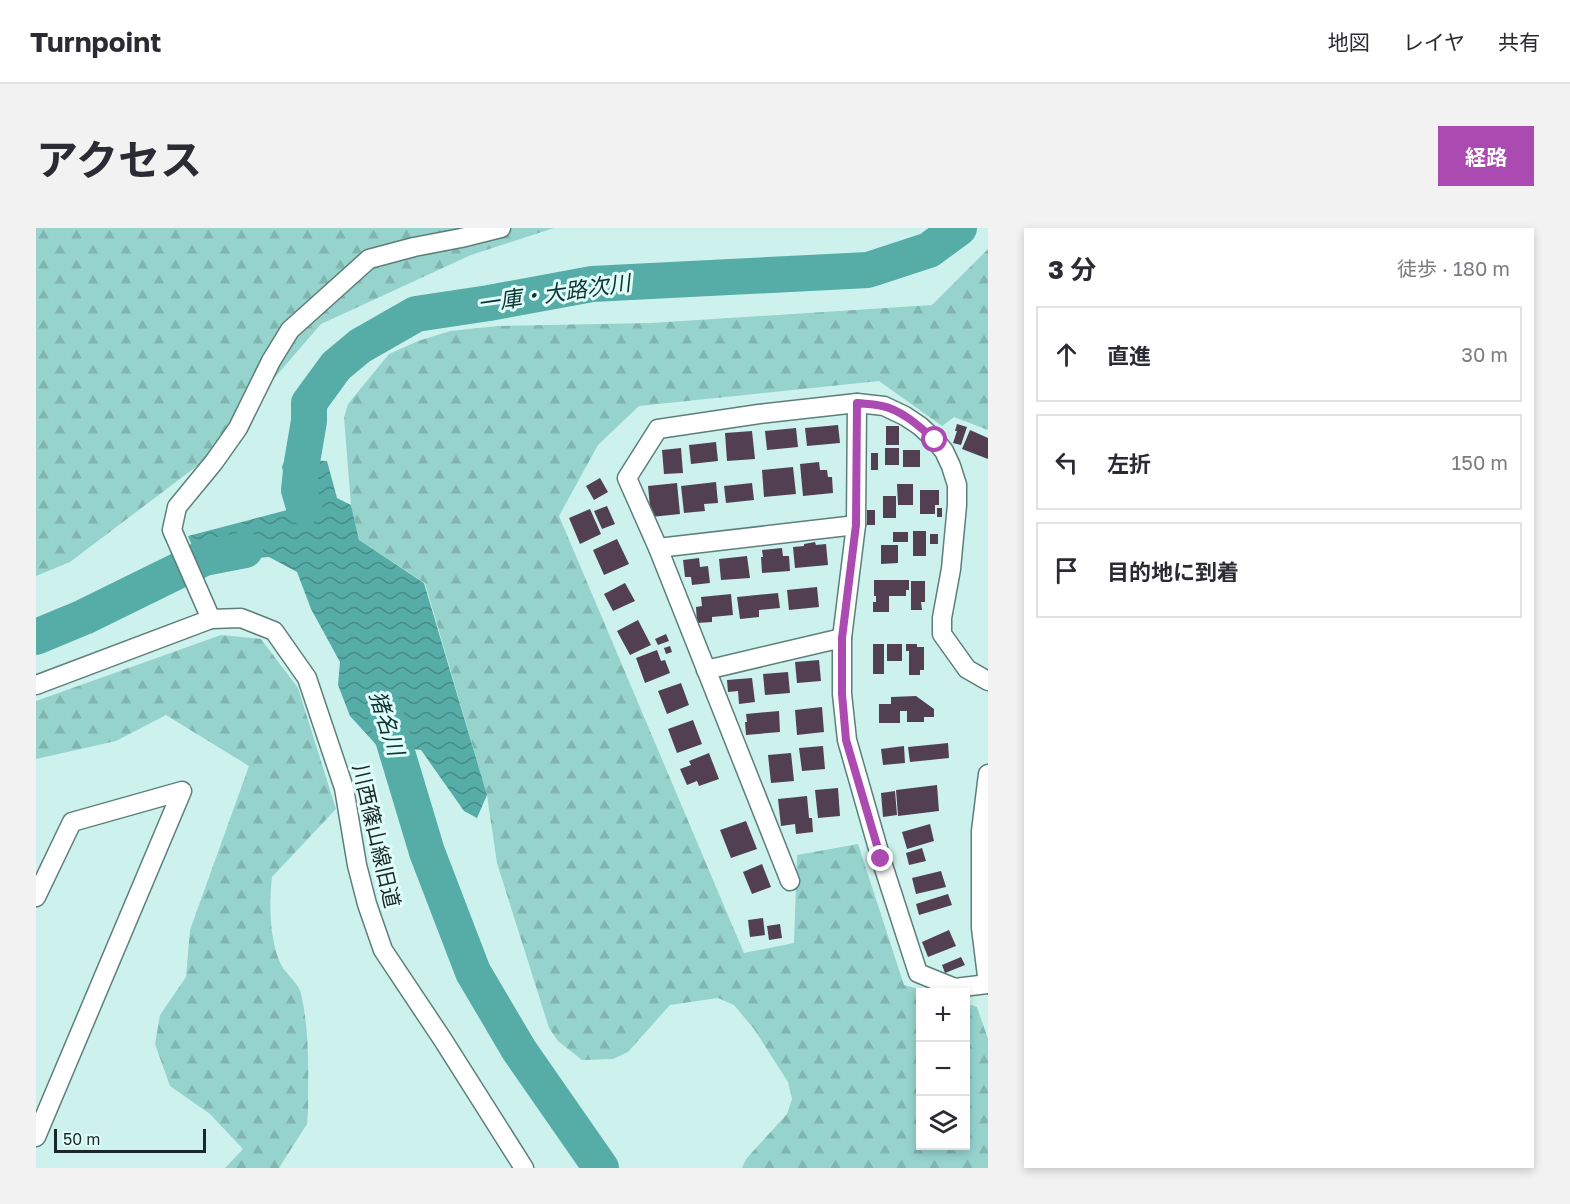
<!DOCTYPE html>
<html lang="ja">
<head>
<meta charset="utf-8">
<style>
	:root { --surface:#fff; --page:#f2f2f3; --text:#2b2b33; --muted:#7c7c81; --line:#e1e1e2; --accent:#ab4ab1 }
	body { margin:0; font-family:"Golos Text","Noto Sans JP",sans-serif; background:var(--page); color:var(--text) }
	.controls { position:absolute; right:18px; bottom:18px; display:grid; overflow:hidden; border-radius:0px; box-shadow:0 3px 9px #0003 }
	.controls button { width:54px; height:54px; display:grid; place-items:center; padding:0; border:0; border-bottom:2px solid var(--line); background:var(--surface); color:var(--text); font:30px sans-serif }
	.scale { position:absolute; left:18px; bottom:15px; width:152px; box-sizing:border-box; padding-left:6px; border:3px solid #1a2827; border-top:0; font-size:16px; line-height:21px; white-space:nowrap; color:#1a2827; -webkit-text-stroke:4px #e0fdfa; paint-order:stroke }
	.stop { position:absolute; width:18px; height:18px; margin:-14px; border:4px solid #ab4ab1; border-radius:50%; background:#fff }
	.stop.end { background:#ab4ab1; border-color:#fff; box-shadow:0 2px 6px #0008 }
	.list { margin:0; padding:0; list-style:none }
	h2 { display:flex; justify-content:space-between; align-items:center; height:78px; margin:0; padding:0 24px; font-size:26px }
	h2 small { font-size:20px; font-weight:400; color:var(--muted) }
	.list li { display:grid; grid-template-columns:39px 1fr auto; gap:18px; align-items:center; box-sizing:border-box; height:96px; margin:0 12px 12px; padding:0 12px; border:2px solid var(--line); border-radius:0px }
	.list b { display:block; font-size:22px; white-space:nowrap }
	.list em { font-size:20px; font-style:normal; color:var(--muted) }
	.icon { flex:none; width:33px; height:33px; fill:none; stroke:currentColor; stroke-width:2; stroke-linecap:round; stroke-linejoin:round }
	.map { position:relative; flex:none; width:952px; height:940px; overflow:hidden; border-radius:0px }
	header { display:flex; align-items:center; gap:36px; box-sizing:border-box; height:84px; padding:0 30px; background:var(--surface); border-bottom:2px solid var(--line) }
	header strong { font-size:28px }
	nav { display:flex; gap:33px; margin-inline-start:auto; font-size:21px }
	.intro { display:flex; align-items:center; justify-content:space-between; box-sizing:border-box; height:144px; padding:0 36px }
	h1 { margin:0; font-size:42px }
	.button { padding:15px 27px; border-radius:0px; background:var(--accent); color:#fff; font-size:21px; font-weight:700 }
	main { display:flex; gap:36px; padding:0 36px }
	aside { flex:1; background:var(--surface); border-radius:0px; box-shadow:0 3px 9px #0003 }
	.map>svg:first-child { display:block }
	.forest { fill:url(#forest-firs) }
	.water { fill:url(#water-waves) }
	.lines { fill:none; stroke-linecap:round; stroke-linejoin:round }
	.river { stroke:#56aca6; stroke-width:36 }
	.building { fill:#524052 }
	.street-casing { stroke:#5d7f7b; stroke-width:21 }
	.street { stroke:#fff; stroke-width:18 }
	.route { stroke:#ab4ab1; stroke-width:8 }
	.labels { text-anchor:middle; stroke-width:6; stroke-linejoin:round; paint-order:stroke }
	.street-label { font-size:21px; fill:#1a2827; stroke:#e0fdfa }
	.water-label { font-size:22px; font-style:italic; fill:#0b3533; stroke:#e0fdfa }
</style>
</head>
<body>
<header>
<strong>Turnpoint</strong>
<nav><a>地図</a><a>レイヤ</a><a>共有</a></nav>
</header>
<div class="intro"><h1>アクセス</h1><a class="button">経路</a></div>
<main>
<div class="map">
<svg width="952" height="940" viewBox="0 0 952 940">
	<defs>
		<pattern id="forest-firs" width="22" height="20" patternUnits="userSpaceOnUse" patternTransform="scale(1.5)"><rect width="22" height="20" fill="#96d3cd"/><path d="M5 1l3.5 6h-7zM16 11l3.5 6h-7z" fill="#81b5b0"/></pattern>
		<pattern id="water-waves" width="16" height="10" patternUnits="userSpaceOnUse" patternTransform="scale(1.5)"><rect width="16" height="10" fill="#56aca6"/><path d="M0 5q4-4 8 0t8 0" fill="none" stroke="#468c87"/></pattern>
	</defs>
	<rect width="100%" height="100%" fill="#cdf2ee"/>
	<g class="forest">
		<polygon points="0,0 518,0 435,27 285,96 165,235 34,334 0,348"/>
		<polygon points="952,21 952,202 918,189 906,198 843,153 603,178 562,217 523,288 708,725 758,715 761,627 822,616 868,757 894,764 885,764 885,918 930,918 930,775 941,779 952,811 952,940 706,940 710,931 751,886 756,871 752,854 718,801 698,777 682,770 634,777 592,824 577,831 546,832 522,813 513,800 461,635 451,567 389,355 323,312 315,277 308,190 312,176 353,126 382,113 414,103 462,98 615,95 896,77"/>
		<path d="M185,407L225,411L262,460L300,581L236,649C233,676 233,716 247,740C253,749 263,756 265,766C274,804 272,843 272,882L271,896L243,940H189L207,921L174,886L134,858L119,816L124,787L150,749L154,702L213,538L130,487L80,513L0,531V473Z"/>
	</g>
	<polygon class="water" points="249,231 291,233 301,270 315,277 323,312 388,355 451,567 441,590 428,583 385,522 375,521 355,533 314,488 302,457 304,434 275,381 261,344 233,329 200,332 165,339 152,308 255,281 246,239"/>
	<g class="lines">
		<g class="river">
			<polyline points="268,279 263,262 266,234 273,193 273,175 300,138 324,118 380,86 453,75 556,56 832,42 893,22 923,0"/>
			<polyline points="0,409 48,389 168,330 209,322"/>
			<polyline points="348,481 391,624 437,744 483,822 565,940"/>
		</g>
	</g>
	<g class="building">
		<polygon points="921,196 931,199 925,217 917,215 921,203 919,203"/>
		<polygon points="802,197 804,215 771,218 769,200"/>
		<rect x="850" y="198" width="13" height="19"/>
		<polygon points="760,200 762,219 731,222 729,203"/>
		<polygon points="934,202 952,210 952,231 926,221"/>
		<polygon points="716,203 719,231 691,233 689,205"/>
		<polygon points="680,214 682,233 655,236 653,217"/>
		<polygon points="645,220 647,245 628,246 626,222"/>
		<rect x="849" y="220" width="14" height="17"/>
		<rect x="867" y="222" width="17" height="17"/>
		<rect x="835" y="225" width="7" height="17"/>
		<polygon points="783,234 784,242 791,242 792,249 796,249 797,265 767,268 764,236"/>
		<polygon points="757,239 760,266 728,269 726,242"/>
		<polygon points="564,250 572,264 558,272 550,258"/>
		<polygon points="680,254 682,275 668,276 669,283 648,285 645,258"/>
		<polygon points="641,255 644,286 615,289 612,258"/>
		<polygon points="716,255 718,272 690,275 688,258"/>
		<polygon points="861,256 877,256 877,277 862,277"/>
		<polygon points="884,262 903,262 903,277 899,277 899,286 884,286"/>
		<rect x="847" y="268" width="13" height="22"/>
		<polygon points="571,278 579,296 566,301 558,283"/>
		<rect x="901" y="280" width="5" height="9"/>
		<polygon points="554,281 565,306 544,316 533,290"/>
		<rect x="831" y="282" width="8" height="15"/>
		<rect x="877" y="303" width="13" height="25"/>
		<rect x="857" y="304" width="15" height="10"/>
		<rect x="894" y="306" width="8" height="10"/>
		<polygon points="581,311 593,336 568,347 557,322"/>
		<polygon points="779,314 780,317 790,316 792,337 759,340 757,319 768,318 768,316"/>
		<polygon points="845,317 862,317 862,335 845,336"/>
		<polygon points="746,320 747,328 753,328 754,343 726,345 725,329 727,329 726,322"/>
		<polygon points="711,328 714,350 685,352 683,331"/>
		<polygon points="663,330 664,339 672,338 674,355 656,357 655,349 649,349 647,332"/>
		<polygon points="838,352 873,352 873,362 870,362 870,368 853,368 853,384 837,384 837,374 840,374 840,368 838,368"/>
		<polygon points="875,353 889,353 889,374 885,374 886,382 875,382"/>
		<polygon points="589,355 599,373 577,383 568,366"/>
		<polygon points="781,359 783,379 753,382 751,362"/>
		<polygon points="742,365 744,380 723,382 723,389 704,391 701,369"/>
		<polygon points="695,366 697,387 676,389 676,394 661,395 660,379 666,378 665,369"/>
		<polygon points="602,392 615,417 594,427 581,403"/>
		<polygon points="630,406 633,413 622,417 619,411"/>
		<rect x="837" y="416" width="11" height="30"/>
		<rect x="851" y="416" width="15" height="17"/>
		<polygon points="870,416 881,416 881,419 888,419 888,442 884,442 884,447 873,447 873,423 870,423"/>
		<polygon points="634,418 636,424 630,426 628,420"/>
		<polygon points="621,422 625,433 629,432 634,445 609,455 600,430"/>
		<polygon points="783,432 785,453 761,455 759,434"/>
		<polygon points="752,444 754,465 729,467 727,446"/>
		<polygon points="716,450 719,474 703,476 702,463 692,464 691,452"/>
		<polygon points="645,455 653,477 631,486 622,463"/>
		<polygon points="880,468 898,481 898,489 888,489 888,494 871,494 871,483 864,483 864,495 843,495 843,476 855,476 855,469"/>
		<polygon points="786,479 788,504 761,507 759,482"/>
		<polygon points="743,483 744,504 710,507 709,494 711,494 710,486"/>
		<polygon points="657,492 666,516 641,525 632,501"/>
		<polygon points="912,515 913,530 874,534 872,519"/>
		<polygon points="787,518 789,541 766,543 763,520"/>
		<polygon points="868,518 869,535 847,537 845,521"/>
		<polygon points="673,525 683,551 663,558 661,553 651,557 644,541 655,537 653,533"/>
		<polygon points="755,525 758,553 735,555 732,527"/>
		<polygon points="901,557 903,583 862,588 860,562"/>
		<polygon points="802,560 804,588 782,590 779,562"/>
		<polygon points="859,563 861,587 847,589 845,565"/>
		<polygon points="771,568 773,590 776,590 777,604 760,606 759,596 745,598 742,571"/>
		<polygon points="710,593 721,621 695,630 684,602"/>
		<polygon points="894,596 898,613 871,621 866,604"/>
		<polygon points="886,620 890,633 873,637 870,625"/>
		<polygon points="726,636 735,659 716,666 707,644"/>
		<polygon points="905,643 910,659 880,666 876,650"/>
		<polygon points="912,666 916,677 883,687 880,676"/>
		<polygon points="727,690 729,707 714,709 712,692"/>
		<polygon points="744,696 746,710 733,712 731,698"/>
		<polygon points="913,702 920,718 892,729 886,714"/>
		<polygon points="925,729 929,737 909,745 906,737"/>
	</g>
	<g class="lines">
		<defs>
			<g id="street">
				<polyline points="821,175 820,297 806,410 806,466 811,512 845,631 882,745 919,760 952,756"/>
				<polyline points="622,320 820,297"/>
				<polyline points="175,391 136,302 141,279 178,234 202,200 235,133 254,102 333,31 378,19 425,10 465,0"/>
				<polyline points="670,442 806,410"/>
				<polyline points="0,457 175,391 205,390 238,403 271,450 308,560 321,637 331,676 347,722 407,812 488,940"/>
				<polyline points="952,546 945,603 945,700 952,756"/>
				<polyline points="754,653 622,320 591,250 622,201 723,186 821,175 848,178 869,188 884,198 899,212 908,223 915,238 921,257 921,277 915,341 906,390 906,406 931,441 952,453"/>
				<polyline points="0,669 36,594 146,563 0,909"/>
			</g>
		</defs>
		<use href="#street" class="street-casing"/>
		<use href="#street" class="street"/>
	</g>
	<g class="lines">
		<path class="route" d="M845,631L810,512L806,466V410L820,297L821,175C829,176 838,176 846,178C866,182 884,199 899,212"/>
	</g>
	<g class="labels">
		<g class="street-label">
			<text transform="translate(340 608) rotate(77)" y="7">川西篠山線旧道</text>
		</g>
		<g class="water-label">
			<text transform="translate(518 65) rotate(-8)" y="8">一庫・大路次川</text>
			<text transform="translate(351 495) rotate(72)" y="8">猪名川</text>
		</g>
	</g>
</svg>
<div class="controls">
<button>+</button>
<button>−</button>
<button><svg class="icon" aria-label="layers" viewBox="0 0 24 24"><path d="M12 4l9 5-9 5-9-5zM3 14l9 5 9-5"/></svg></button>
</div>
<div class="scale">50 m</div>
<div class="stop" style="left:899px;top:212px"></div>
<div class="stop end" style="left:845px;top:631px"></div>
</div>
<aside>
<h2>3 分<small>徒歩 · 180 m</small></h2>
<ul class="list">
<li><svg class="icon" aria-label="ahead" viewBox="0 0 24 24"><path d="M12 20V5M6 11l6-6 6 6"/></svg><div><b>直進</b></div><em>30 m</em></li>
<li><svg class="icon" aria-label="left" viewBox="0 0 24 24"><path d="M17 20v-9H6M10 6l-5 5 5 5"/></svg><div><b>左折</b></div><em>150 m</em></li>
<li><svg class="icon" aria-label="arrive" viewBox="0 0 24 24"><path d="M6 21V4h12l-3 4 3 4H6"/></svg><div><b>目的地に到着</b></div></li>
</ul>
</aside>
</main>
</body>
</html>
